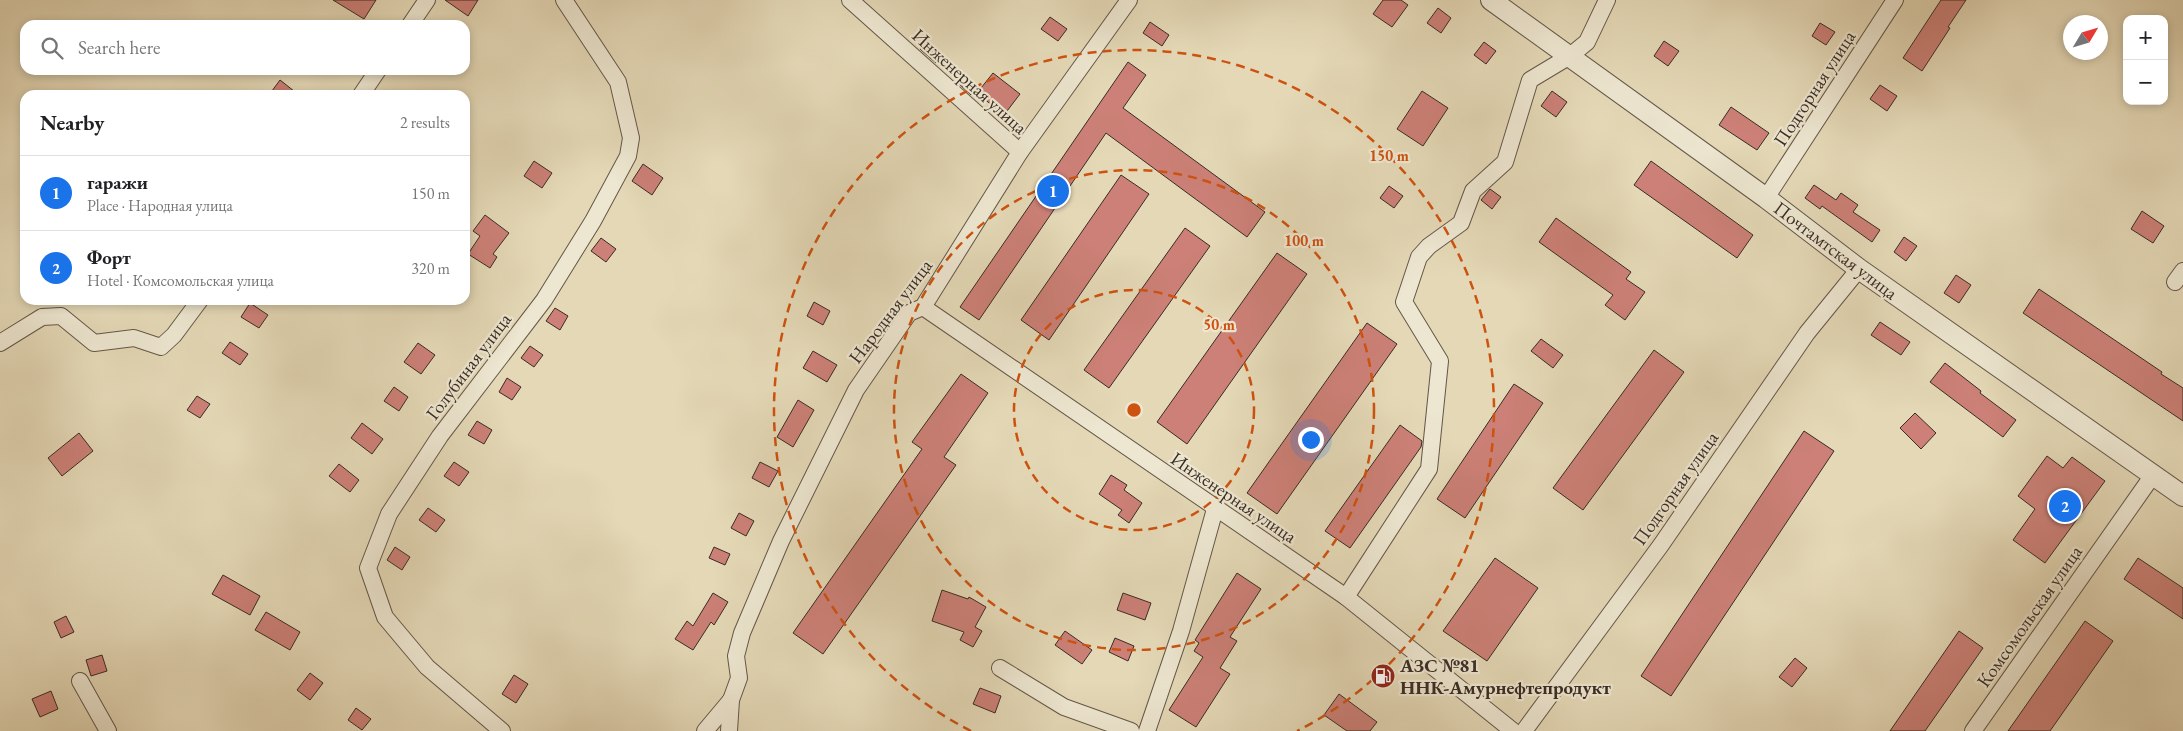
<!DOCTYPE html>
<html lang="en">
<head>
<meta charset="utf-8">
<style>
	:root { --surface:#fff; --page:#f6f6f6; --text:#202124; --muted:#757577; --line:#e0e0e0; --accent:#1a73e8 }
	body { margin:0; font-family:"EB Garamond",serif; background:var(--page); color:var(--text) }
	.controls { position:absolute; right:15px; top:15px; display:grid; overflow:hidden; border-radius:10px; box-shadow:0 2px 8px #0003 }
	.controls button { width:45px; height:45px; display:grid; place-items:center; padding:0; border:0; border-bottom:1px solid var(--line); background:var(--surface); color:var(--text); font:25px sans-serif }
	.compass { position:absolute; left:2063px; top:15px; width:45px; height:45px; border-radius:50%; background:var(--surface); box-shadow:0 2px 8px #0003; rotate:52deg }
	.you { position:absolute; left:1310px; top:439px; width:18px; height:18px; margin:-12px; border:4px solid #fff; border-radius:50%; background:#1a73e8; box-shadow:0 0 0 8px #1a73e833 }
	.badge { display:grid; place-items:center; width:32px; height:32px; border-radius:50%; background:var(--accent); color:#fff; font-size:16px; font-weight:700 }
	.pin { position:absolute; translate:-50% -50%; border:2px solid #fff; box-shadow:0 1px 5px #0006 }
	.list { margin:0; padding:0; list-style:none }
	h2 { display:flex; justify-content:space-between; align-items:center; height:65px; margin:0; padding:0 20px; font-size:21px }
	h2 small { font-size:16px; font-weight:400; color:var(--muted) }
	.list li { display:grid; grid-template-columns:32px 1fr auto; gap:15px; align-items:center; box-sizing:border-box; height:75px; padding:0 20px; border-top:1px solid var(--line) }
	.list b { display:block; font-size:19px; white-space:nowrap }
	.list p { margin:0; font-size:16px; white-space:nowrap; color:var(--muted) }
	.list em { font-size:16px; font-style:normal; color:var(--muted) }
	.icon { flex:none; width:28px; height:28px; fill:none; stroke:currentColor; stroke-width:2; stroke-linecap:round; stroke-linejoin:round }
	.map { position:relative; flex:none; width:2183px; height:731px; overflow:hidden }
	.search { position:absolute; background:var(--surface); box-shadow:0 2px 8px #0003; left:20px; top:20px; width:450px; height:55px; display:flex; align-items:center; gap:12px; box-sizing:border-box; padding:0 18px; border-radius:15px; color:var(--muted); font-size:19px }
	.panel { position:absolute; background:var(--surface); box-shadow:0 2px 8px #0003; left:20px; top:90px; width:450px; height:215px; border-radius:15px }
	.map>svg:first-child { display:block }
	.building { fill:#cc8077; stroke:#392c25 }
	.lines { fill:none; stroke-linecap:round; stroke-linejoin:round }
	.minor-casing { stroke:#645749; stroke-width:18 }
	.tertiary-casing { stroke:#645749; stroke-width:22 }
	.minor { stroke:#ede6d0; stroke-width:16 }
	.tertiary { stroke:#ede6d0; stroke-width:20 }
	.ring { fill:none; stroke:#ce5210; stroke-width:2.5; stroke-dasharray:9 6 }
	.labels { text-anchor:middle; stroke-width:4.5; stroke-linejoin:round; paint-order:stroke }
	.street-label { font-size:19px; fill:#392c25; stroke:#ede6d0 }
	.poi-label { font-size:19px; font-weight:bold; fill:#392c25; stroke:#ede6d0; text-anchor:start }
	.centre { fill:#ce5210; stroke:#ede6d0; stroke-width:2.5 }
	.ring-label { font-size:15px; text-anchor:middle; font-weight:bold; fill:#ce5210; stroke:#ede6d0; stroke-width:4.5; stroke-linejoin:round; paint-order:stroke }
</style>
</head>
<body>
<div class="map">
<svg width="2183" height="731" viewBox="0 0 2183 731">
	<rect width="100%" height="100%" fill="#e4d8b6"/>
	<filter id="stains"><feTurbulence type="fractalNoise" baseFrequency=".004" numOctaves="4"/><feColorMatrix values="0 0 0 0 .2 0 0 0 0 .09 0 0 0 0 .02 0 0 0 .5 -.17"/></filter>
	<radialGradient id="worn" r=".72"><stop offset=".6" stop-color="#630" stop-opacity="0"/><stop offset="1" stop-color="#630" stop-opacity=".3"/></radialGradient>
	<g class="building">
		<polygon points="333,0 376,0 364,19"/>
		<polygon points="445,0 478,0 468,16"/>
		<polygon points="1383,0 1401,0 1408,5 1392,27 1373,14"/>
		<polygon points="1941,0 1966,0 1948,27 1950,28 1922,71 1903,58"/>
		<polygon points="1438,8 1451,18 1441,33 1427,23"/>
		<polygon points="1050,17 1067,29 1058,41 1041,29"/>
		<polygon points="1150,22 1169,35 1162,46 1143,33"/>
		<polygon points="1820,23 1835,32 1826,45 1812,36"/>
		<polygon points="1664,41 1679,51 1668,66 1654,56"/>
		<polygon points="926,42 942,56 936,63 920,49"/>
		<polygon points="1484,42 1496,51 1486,64 1474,55"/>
		<polygon points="1128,62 1146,75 1123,108 1265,212 1247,237 1106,133 979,320 960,307"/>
		<polygon points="993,73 1020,94 1004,115 977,93"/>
		<polygon points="960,79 974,91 971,95 957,82"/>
		<polygon points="280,80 299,95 269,95"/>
		<polygon points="1880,85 1897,96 1887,111 1870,99"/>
		<polygon points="1422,91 1448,108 1423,146 1397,129"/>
		<polygon points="1552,91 1567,102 1556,117 1541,106"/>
		<polygon points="1731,107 1769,133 1757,150 1719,125"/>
		<polygon points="534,161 552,173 542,188 524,176"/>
		<polygon points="1651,161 1753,235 1737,258 1634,185"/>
		<polygon points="643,164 663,178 652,195 632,181"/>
		<polygon points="1121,175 1149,194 1049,340 1021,320"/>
		<polygon points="1814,185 1836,200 1841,193 1858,205 1853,212 1880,230 1872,242 1822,206 1820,209 1805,198"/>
		<polygon points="1389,186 1403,196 1394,208 1380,198"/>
		<polygon points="1490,189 1501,197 1492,209 1481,200"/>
		<polygon points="2142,211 2164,226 2153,243 2131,229"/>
		<polygon points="485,215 509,233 493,254 497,257 490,268 468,254 480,236 473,231"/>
		<polygon points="1556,218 1631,272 1626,279 1645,292 1625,320 1605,305 1613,295 1539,242"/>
		<polygon points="1185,228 1210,246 1109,388 1084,370"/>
		<polygon points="1904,237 1917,246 1906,261 1894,252"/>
		<polygon points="601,238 616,249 606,262 591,251"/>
		<polygon points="1277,253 1307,274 1187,444 1157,422"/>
		<polygon points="1956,275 1971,285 1959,303 1944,293"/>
		<polygon points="2039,289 2162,372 2161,374 2183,388 2183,421 2023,313"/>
		<polygon points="814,302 830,311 823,325 807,316"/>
		<polygon points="250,303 268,315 259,328 241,317"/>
		<polygon points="555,308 568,316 560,330 546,321"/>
		<polygon points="1880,322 1910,342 1901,355 1871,335"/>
		<polygon points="1367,323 1397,344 1277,514 1247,493"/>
		<polygon points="1541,339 1563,355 1553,368 1531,351"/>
		<polygon points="230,342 248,354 240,365 222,353"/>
		<polygon points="418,343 435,355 421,374 404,362"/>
		<polygon points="530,346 543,355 534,367 521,358"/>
		<polygon points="1654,350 1684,372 1583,510 1553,488"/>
		<polygon points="813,351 837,365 827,382 803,368"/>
		<polygon points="1945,363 1981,391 1980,393 2016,420 2003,437 1930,382"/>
		<polygon points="961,374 988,393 944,457 956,465 823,654 793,633 922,449 912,442"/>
		<polygon points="507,378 521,387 512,400 499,392"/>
		<polygon points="1514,384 1543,403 1465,518 1437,499"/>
		<polygon points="394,387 408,397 399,411 384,401"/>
		<polygon points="197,396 210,404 200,418 187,410"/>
		<polygon points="798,400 814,410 793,447 777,437"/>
		<polygon points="1915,413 1936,433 1921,449 1900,428"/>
		<polygon points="477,421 492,430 484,444 468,435"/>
		<polygon points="362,423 383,439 372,454 351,438"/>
		<polygon points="1400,425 1422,441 1421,447 1350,548 1325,531"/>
		<polygon points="1804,431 1834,451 1671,696 1641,676"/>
		<polygon points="79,433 93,451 62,476 48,458"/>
		<polygon points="2047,456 2063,468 2072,457 2105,481 2045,563 2013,540 2035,509 2018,496"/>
		<polygon points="454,462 469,472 459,486 444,476"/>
		<polygon points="760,462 778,471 769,487 752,478"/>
		<polygon points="339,464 359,480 350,492 329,476"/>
		<polygon points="1111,475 1127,485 1124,490 1142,503 1129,523 1118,515 1122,510 1099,494"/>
		<polygon points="428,508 445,520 436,532 419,520"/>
		<polygon points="739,513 754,521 746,536 731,528"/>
		<polygon points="395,547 410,557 402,570 387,560"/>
		<polygon points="714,547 730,554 725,565 709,558"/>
		<polygon points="1495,558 1538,588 1487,661 1443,631"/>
		<polygon points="2138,558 2183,588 2183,619 2124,579"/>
		<polygon points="1237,573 1261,589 1230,637 1237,641 1220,668 1230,674 1196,727 1169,710 1203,657 1194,651 1199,643 1195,640"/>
		<polygon points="223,575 260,596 250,615 212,594"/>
		<polygon points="942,590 968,599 969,597 986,607 975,627 982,631 973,647 960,640 964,632 932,621"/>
		<polygon points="713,593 728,602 714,625 711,622 693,650 675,639 687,621 693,626"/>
		<polygon points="1123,593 1151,603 1145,620 1117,610"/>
		<polygon points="266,612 300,632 290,650 255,630"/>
		<polygon points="66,616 74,632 61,638 54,622"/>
		<polygon points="2085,621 2113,641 2050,731 2008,731"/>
		<polygon points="1065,631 1092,650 1082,664 1055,645"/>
		<polygon points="1959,631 1983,648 1925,731 1890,731"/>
		<polygon points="1115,638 1134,646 1128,661 1109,652"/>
		<polygon points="102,655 107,671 91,676 86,660"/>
		<polygon points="1795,658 1807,668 1792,687 1779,677"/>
		<polygon points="310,673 323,683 310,700 297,690"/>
		<polygon points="514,675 528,684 516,703 502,694"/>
		<polygon points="980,688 1001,696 995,713 973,704"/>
		<polygon points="51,691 58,709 40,717 32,699"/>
		<polygon points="1339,694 1377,722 1370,731 1347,731 1324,715"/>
		<polygon points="356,708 371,719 362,730 348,720"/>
	</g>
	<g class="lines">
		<defs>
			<g id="minor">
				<polyline points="850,0 1020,152"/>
				<polyline points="410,25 427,0"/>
				<polyline points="361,95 378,70"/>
				<polyline points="1766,198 1895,0"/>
				<polyline points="2175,282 2183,271"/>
				<polyline points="923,307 1346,597 1513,731"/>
				<polyline points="0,343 42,317 61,316 94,343 134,338 161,347 174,335 200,300"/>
				<polyline points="1346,597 1429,469 1440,361 1404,302 1419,257 1429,246 1461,223 1473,191 1505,162 1530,80 1570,56 1587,42 1607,0"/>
				<polyline points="1000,668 1064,707 1131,731"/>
				<polyline points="80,681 108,731"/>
				<polyline points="502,731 427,667 385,617 368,568 389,514 440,436 544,300 593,221 628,156 631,138 618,82 564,0"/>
				<polyline points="705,731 731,700"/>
				<polyline points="729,731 731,700 739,678 736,656 742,633 781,541 856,390 909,313 923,307 1020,152 1129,0"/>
				<polyline points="1147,731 1181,631 1215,509"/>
				<polyline points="1524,731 1661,545 1807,333 1859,269"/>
				<polyline points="1973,731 2153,475"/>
			</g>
			<polyline id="tertiary" points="1491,0 1766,198 1859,269 2183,496"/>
		</defs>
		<use href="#minor" class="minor-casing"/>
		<use href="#tertiary" class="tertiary-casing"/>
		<use href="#minor" class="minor"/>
		<use href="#tertiary" class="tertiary"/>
	</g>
	<g class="ring">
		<circle cx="1134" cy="410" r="120"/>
		<circle cx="1134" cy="410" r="240"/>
		<path d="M971 731A360 360 0 1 1 1297 731"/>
	</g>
	<defs>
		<symbol id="fuel-disc" viewBox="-11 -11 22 22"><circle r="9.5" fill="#8f2418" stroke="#ede6d0"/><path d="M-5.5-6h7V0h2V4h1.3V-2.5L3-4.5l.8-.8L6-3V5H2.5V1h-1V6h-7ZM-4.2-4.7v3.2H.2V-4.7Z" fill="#fff"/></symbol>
	</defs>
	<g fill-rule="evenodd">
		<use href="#fuel-disc" x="1369" y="662" width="28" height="28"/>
	</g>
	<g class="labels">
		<g class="street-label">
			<text transform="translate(970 81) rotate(42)" y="7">Инженерная улица</text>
			<text transform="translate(1814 88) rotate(-57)" y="7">Подгорная улица</text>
			<text transform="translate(1836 250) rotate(37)" y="7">Почтамтская улица</text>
			<text transform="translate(890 311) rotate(-53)" y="7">Народная улица</text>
			<text transform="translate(468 366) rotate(-53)" y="7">Голубиная улица</text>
			<text transform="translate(1675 488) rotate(-55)" y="7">Подгорная улица</text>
			<text transform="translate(1234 497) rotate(34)" y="7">Инженерная улица</text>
			<text transform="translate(2029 616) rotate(-55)" y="7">Комсомольская улица</text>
		</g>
		<g class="poi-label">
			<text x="1400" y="672">АЗС №81<tspan x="1400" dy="22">ННК-Амурнефтепродукт</tspan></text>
		</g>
	</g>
	<circle cx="1134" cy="410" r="8" class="centre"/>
	<g class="ring-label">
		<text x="1389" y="161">150 m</text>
		<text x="1304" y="246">100 m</text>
		<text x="1219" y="330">50 m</text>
	</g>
	<rect width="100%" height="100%" filter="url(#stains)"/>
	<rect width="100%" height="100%" fill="url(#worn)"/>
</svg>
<div class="controls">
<button>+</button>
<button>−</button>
</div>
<svg class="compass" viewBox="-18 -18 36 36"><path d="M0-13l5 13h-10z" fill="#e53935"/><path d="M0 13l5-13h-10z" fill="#757577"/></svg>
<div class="you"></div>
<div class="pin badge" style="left:1053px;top:191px">1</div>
<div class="pin badge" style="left:2065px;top:506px">2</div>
<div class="search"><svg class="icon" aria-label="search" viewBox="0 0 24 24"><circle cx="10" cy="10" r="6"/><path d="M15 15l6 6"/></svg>Search here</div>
<section class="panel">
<h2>Nearby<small>2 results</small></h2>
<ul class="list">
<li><span class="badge">1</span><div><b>гаражи</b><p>Place · Народная улица</p></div><em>150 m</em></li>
<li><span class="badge">2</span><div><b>Форт</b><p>Hotel · Комсомольская улица</p></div><em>320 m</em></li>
</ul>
</section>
</div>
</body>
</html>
